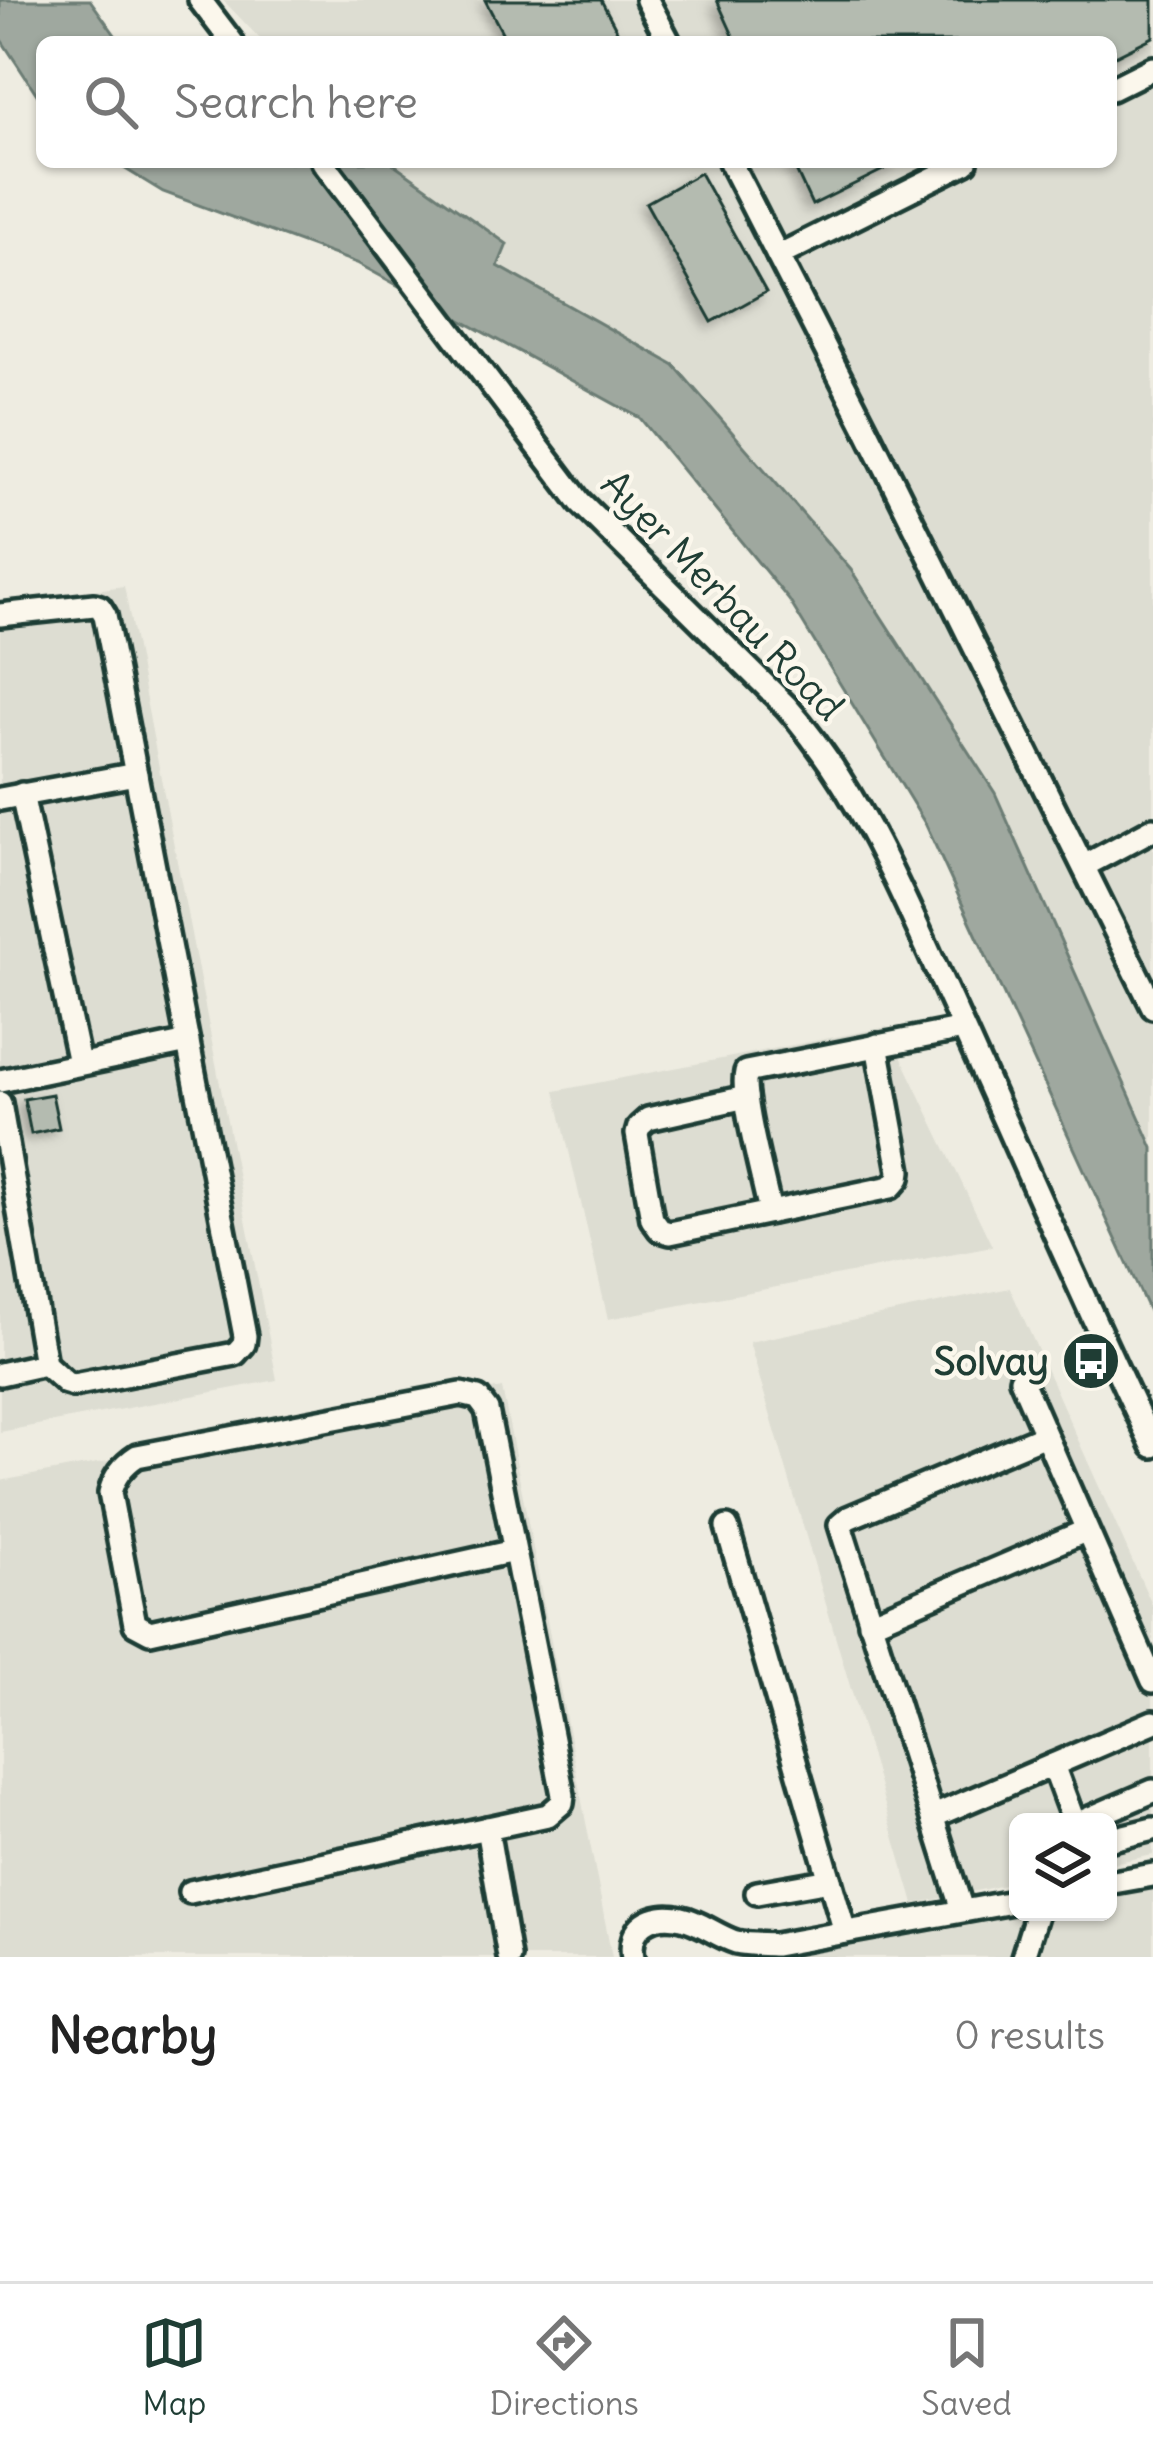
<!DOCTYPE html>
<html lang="en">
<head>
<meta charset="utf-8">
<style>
	:root { --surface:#fff; --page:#f2f2f2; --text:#222; --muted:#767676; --line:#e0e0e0; --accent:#1f3d34 }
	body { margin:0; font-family:Delius,sans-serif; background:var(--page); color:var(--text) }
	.controls { position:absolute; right:36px; bottom:36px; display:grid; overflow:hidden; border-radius:18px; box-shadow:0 3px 9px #0004 }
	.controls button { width:108px; height:108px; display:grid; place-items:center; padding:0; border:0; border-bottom:3px solid var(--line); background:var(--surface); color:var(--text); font:60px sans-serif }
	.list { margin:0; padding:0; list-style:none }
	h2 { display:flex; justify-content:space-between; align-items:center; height:156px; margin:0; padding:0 48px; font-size:51px }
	h2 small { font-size:39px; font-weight:400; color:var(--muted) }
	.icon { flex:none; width:66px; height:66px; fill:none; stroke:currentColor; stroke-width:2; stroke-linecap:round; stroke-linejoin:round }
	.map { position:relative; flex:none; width:1153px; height:1957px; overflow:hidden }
	.search { position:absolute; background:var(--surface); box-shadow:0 3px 9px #0004; left:36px; right:36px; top:36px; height:132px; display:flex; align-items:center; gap:30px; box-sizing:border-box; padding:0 42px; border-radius:18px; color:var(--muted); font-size:45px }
	.sheet { height:324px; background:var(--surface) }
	nav { display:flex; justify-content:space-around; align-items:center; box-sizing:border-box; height:168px; border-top:3px solid var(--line); background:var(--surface); font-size:33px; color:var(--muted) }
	nav a { display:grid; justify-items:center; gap:6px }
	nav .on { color:var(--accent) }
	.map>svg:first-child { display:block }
	.built { fill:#ddddd2 }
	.water { fill:#9fa89f; stroke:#6c7d74; stroke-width:3 }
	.building { fill:#b4bbb0; stroke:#1f3d34; stroke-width:3; filter:url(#shadow) }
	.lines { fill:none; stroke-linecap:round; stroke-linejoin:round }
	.minor-casing { stroke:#1f3d34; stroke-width:30 }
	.minor { stroke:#fbf7ec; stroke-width:21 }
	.labels { text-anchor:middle; stroke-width:9; stroke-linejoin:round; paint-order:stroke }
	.street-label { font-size:39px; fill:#1f3d34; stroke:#fbf7ec }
	.poi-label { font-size:39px; font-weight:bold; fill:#1f3d34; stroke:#fbf7ec; text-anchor:end }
</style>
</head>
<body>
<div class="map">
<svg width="1153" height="1957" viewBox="0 0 1153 1957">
	<defs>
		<filter id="shadow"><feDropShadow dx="-5.5" dy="5.5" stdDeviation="6" flood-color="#0004"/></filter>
	</defs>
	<rect width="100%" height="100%" fill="#eeece1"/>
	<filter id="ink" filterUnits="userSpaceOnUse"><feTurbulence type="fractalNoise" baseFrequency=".00833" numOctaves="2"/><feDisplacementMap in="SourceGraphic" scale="24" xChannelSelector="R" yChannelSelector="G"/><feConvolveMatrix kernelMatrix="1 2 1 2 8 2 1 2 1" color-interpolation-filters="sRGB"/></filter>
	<g filter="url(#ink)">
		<g class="built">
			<polygon points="223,0 1153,0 1153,1148 995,793 851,570 674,365 497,265 506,243 391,162 1111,162 1111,42 263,42"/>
			<polygon points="124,586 277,1380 0,1432 0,603"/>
			<polygon points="887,1027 992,1246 608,1319 555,1091"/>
			<polygon points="1010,1288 1153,1607 1153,1855 1108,1864 1108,1822 1018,1822 1018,1882 914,1904 749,1342"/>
			<polygon points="502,1388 612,1957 0,1957 0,1481"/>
			<polygon points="1153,1889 1153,1957 788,1957 1030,1912 1108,1912 1108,1897"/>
		</g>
		<g class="water">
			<polygon points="0,0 90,0 118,39 127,42 42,42 42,102 0,38"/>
			<polygon points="114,162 391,162 507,244 498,266 674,365 851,570 995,793 1153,1148 1153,1320 926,825 789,600 640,418 357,263 163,192"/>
		</g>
		<g class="building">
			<polygon points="485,0 601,0 623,42 507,42"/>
			<polygon points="717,0 1153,0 1153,37 1111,58 1111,42 736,42"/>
			<polygon points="792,162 899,162 812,205"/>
			<polygon points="700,173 766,292 712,322 646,203"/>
			<polygon points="52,1094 59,1128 31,1134 24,1099"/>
		</g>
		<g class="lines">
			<defs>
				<g id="minor">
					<polyline points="200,0 232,42"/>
					<polyline points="647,0 669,42"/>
					<polyline points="1111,89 1153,68"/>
					<path d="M323,162L580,502L786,706C862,792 908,907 955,1010C1021,1156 1084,1302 1153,1446"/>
					<polyline points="730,162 867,430 1153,1007"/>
					<polyline points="778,256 966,162"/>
					<polyline points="0,615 94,605 100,607 105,615 245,1336 244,1344 235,1354 73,1385 66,1383 45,1364 0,1103"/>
					<polyline points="22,794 79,1063"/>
					<polyline points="0,799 136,774"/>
					<polyline points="1084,866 1153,829"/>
					<polyline points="0,1081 188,1042"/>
					<polyline points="746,1097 648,1119 639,1127 637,1134 652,1219 660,1230 670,1233 891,1187 899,1178 900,1171 877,1045"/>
					<path d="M770,1212C764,1181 740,1096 746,1072L963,1029"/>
					<polyline points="0,1374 45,1364"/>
					<polyline points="1021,1379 1153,1681"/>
					<polyline points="727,1527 845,1932"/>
					<polyline points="870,1623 1085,1531"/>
					<polyline points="1053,1765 1073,1819 1078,1822"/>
					<polyline points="934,1816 1153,1722"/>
					<polyline points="1081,1822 1153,1791"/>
					<polyline points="487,1828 509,1957"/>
					<polyline points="1108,1840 1153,1829"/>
					<polyline points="1108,1883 1153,1875"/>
					<path d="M190,1892L548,1815L562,1803L563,1795L487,1410L478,1398L461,1394L137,1456C123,1465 114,1476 110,1493L135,1624L150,1632L514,1551"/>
					<polyline points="757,1893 830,1880"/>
					<polyline points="962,1910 840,1525 848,1518 1045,1435"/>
					<path d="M633,1957C627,1926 653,1911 682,1918C701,1922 717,1936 736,1942C748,1945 763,1944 775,1945L1018,1901"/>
					<polyline points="1023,1957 1037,1912"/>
				</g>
			</defs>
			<use href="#minor" class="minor-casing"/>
			<use href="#minor" class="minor"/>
		</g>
	</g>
	<defs>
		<symbol id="bus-disc" viewBox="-11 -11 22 22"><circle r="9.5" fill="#1f3d34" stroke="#fbf7ec"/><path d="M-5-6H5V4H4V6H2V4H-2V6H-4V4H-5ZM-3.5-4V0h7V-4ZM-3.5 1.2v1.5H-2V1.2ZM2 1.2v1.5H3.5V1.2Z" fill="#fff"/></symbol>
	</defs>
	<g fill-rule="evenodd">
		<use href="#bus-disc" x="1058" y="1328" width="66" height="66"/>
	</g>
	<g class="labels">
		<g class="street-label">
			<text transform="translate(723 595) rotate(46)" y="14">Ayer Merbau Road</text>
		</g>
		<g class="poi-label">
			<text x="1049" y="1375">Solvay</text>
		</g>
	</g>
</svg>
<div class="controls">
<button><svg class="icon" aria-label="layers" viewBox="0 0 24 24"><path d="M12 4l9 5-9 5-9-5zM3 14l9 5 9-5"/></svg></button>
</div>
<div class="search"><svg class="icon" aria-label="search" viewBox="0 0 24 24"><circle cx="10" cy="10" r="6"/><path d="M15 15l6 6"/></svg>Search here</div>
</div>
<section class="sheet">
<h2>Nearby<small>0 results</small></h2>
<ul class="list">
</ul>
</section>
<nav>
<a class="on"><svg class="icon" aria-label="map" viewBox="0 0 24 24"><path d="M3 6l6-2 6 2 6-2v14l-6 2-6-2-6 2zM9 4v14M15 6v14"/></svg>Map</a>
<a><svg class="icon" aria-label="directions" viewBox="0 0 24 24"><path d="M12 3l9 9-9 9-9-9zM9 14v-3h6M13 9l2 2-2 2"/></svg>Directions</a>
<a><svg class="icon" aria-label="saved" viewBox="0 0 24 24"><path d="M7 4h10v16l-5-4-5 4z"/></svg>Saved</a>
</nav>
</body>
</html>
